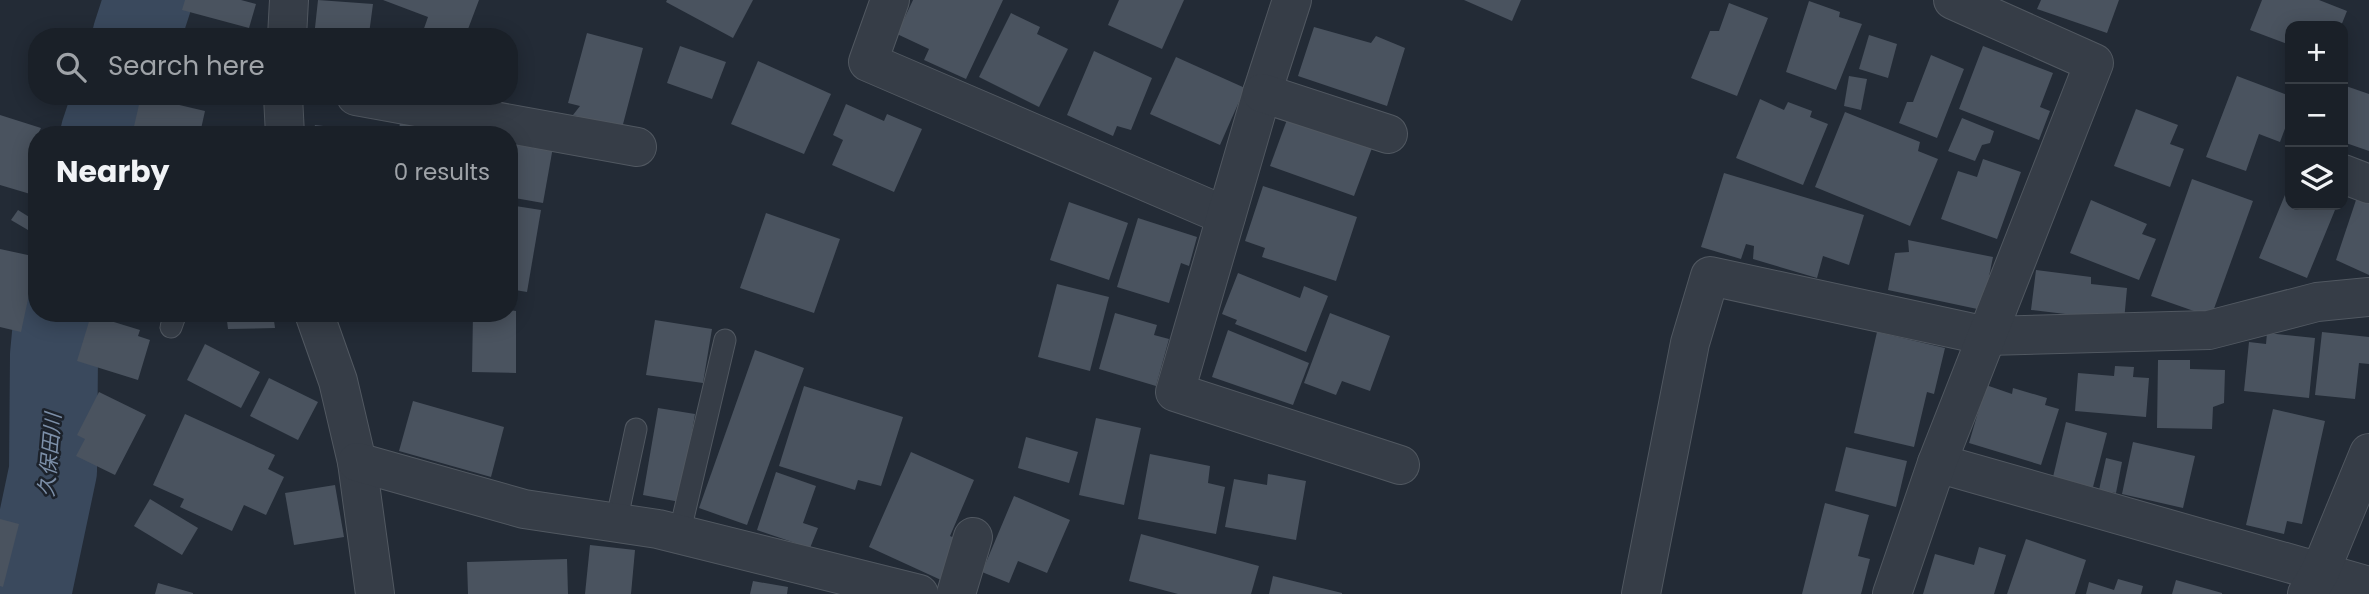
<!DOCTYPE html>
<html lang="en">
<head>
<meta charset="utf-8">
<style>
	:root { --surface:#1a2028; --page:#272d34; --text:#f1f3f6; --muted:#9fa3a8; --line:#383e45 }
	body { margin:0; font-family:Poppins,"Noto Sans JP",sans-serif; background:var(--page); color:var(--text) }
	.controls { position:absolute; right:21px; top:21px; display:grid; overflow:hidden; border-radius:14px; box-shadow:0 4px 18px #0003 }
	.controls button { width:63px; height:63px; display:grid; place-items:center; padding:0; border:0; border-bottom:2px solid var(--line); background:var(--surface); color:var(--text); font:35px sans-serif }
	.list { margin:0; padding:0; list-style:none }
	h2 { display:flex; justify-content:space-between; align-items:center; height:91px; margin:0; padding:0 28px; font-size:30px }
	h2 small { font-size:23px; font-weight:400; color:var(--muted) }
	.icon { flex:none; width:38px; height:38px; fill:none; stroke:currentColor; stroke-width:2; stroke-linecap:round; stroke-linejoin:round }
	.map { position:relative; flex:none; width:2369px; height:594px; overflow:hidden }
	.search { position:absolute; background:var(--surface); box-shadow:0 4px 18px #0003; left:28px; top:28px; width:490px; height:77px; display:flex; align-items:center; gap:18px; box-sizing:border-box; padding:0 24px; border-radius:28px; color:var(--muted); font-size:26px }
	.panel { position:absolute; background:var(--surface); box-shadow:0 4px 18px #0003; left:28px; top:126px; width:490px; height:196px; border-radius:28px }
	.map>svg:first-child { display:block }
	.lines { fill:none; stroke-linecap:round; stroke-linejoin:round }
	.river { stroke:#3a495d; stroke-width:88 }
	.building { fill:#4a535f }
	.lane-casing { stroke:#515861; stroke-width:23 }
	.street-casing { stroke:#515861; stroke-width:40 }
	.lane { stroke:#363d47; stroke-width:21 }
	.street { stroke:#363d47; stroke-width:38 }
	.labels { text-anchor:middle; stroke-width:5; stroke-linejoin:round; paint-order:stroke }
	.water-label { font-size:21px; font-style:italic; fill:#7c8fa8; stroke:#1c222b }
</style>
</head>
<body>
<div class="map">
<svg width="2369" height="594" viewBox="0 0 2369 594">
	<rect width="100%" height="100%" fill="#232b36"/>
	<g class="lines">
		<g class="river">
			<polyline points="136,37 148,0"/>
			<polyline points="104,135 117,96"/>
			<polyline points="27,594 53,471 54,355 58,313"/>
		</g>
	</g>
	<g class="building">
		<polygon points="185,0 241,0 256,4 249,28 182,10"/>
		<polygon points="318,0 373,4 369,34 383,35 383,37 314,37"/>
		<polygon points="383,0 479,0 465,37 421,37 428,17"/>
		<polygon points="667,0 753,0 733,38 666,2"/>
		<polygon points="913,0 1003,0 966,79 924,60 929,49 897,34"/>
		<polygon points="1119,0 1184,0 1162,49 1108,25"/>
		<polygon points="1464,0 1521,0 1512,21"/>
		<polygon points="2041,0 2119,0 2107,33 2037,9"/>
		<polygon points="2262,0 2319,0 2347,11 2341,26 2290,26 2290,45 2250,30"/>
		<polygon points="1809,1 1840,12 1839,17 1862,24 1836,90 1786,72"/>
		<polygon points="1729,3 1768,18 1737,96 1691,78 1710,31 1719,31"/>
		<polygon points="1011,13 1040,27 1037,34 1068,49 1039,107 979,77"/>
		<polygon points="1314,27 1371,43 1376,36 1405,48 1387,106 1298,76"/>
		<polygon points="160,29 190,36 190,37 159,37"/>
		<polygon points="587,33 643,48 622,128 573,115 580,106 568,103"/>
		<polygon points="1869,35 1897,44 1888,78 1859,69"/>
		<polygon points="680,46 726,62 712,99 667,83"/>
		<polygon points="1983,46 2053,73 2040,107 2050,111 2039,140 1959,109"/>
		<polygon points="1094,51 1152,78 1131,130 1117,126 1113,136 1067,115"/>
		<polygon points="1931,55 1964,69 1937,138 1899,123 1907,102 1913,102"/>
		<polygon points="1176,57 1245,88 1220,145 1150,114"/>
		<polygon points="758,61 831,94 804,154 731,124"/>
		<polygon points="1849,76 1867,79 1861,110 1844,106"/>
		<polygon points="2237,76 2290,96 2290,115 2280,142 2259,134 2246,171 2206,157"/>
		<polygon points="2343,85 2369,94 2369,151 2343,142"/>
		<polygon points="141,96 205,111 201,129 219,135 132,135"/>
		<polygon points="1760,99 1784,110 1788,102 1812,111 1810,117 1828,124 1803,185 1736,158"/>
		<polygon points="846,104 884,121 887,114 922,129 894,192 832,165 843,140 833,135"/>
		<polygon points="2136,109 2178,125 2170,144 2184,149 2170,187 2114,166"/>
		<polygon points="1845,112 1920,142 1918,151 1938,159 1910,226 1815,187"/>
		<polygon points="0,115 41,128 39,132 47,134 37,135 37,196 0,185"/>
		<polygon points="1288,117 1372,148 1354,196 1270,166"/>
		<polygon points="1962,118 1994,131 1990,143 1982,145 1975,161 1948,151"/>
		<polygon points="400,123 458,128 458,135 398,135"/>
		<polygon points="315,125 349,129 348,135 312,135"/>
		<polygon points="513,139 553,147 543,203 509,197 509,160"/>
		<polygon points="1983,159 2021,172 1997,239 1941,219 1958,171 1977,177"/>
		<polygon points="1724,173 1864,215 1849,265 1823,256 1817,278 1753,259 1754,246 1746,244 1741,259 1701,247"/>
		<polygon points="2192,179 2253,201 2211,317 2151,296"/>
		<polygon points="1263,186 1357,217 1336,281 1262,257 1265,248 1245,241"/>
		<polygon points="2287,190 2290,191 2290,205 2322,205 2335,210 2307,278 2259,258"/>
		<polygon points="2357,197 2369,201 2369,275 2336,260"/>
		<polygon points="2091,200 2147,224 2142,234 2156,239 2139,280 2070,253"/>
		<polygon points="1069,202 1128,223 1109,280 1050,260"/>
		<polygon points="509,205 541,210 527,292 509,289"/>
		<polygon points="18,210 34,220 28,230 11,220"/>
		<polygon points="766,213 840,239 814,313 740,288"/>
		<polygon points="1138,218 1197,237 1189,266 1181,263 1169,303 1117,287"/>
		<polygon points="1908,240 1993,257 1982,310 1888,290 1895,253 1909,252"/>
		<polygon points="0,249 37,257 21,332 0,327"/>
		<polygon points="2036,270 2091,277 2091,284 2127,288 2124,321 2031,310"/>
		<polygon points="1238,273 1300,298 1304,286 1328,296 1306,352 1235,324 1237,320 1222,314"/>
		<polygon points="1057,284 1109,297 1090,371 1038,357"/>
		<polygon points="509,310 516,311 516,373 472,372 473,313 509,313"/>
		<polygon points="226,313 273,313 275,328 228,329"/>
		<polygon points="1115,313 1157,325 1154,335 1169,339 1156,386 1099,369"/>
		<polygon points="1330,313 1390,336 1370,391 1342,381 1336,395 1304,383"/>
		<polygon points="91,315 140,330 138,336 150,340 138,380 77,361"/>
		<polygon points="655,320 712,329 703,383 646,375"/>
		<polygon points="1228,330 1309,363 1293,405 1212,377"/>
		<polygon points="1877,332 1945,348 1934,394 1927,392 1914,447 1854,433"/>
		<polygon points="2322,332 2369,337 2369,364 2359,363 2355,399 2315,395"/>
		<polygon points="2267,333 2315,338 2309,398 2244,391 2249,342 2266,344"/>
		<polygon points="205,344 260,372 241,408 187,380"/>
		<polygon points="755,350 804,368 747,525 699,508"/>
		<polygon points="2158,360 2190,360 2190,369 2225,370 2224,403 2213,407 2212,429 2157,428"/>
		<polygon points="2115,366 2134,367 2133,377 2149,378 2146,417 2075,411 2078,373 2114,376"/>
		<polygon points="269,378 318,402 298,440 250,416"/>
		<polygon points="1986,385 2012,394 2013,388 2047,398 2045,405 2059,409 2041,465 1969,443"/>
		<polygon points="804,386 903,417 881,486 858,480 855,490 779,466"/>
		<polygon points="99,392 146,415 115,475 76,456 85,439 77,435"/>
		<polygon points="413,401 504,427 491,477 399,451"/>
		<polygon points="658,408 695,414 680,502 643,495"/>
		<polygon points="2273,409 2325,421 2302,524 2287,521 2284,534 2246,525"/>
		<polygon points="185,414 275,455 268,469 284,477 266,515 244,505 232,531 180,507 184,499 153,485"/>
		<polygon points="1096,418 1141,428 1124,505 1079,495"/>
		<polygon points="2066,422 2107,433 2093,487 2053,477"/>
		<polygon points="1026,437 1078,452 1069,483 1018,468"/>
		<polygon points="2133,442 2195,456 2183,508 2122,494"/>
		<polygon points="1846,447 1907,461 1896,507 1835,491"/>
		<polygon points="911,452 974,480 950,536 959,540 941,580 869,547"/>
		<polygon points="1150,454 1210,466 1208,483 1225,487 1216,534 1138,519"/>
		<polygon points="2106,458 2122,462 2116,493 2099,490"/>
		<polygon points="776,472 816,486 803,523 818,528 810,548 757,530"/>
		<polygon points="1268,474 1306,481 1296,540 1225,527 1234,479 1267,485"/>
		<polygon points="335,485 344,537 294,545 285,493"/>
		<polygon points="1014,496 1070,520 1047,573 1018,561 1009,583 982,572"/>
		<polygon points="150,499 198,528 182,555 134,526"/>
		<polygon points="1825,503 1869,515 1858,556 1870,559 1861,594 1802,594"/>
		<polygon points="0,519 19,524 3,587 0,586"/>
		<polygon points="1141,534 1259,566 1251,594 1178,594 1129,581"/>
		<polygon points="2026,539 2086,560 2075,594 2007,594"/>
		<polygon points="590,545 635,550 631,594 585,594"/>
		<polygon points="1979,547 2006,555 1994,594 1923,594 1935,554 1974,565"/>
		<polygon points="567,559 568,594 468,594 467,562"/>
		<polygon points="1273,576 1342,593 1342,594 1269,594"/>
		<polygon points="2118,579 2143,586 2141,594 2086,594 2089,582 2114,590"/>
		<polygon points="2176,580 2222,593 2222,594 2172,594"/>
		<polygon points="753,581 788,587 787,594 750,594"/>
		<polygon points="158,583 193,593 193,594 155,594"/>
	</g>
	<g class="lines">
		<defs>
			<g id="lane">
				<polyline points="171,327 176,313"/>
				<polyline points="616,523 636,429"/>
				<polyline points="679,535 725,340"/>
			</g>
			<g id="street">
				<polyline points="890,0 868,62 1226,216"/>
				<polyline points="1292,0 1262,93 1175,392 1400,465"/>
				<polyline points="287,37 289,0"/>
				<polyline points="1262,93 1388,134"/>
				<polyline points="283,96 285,135"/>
				<polyline points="356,96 637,147"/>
				<polyline points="2343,174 2369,184"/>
				<polyline points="314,313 338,381 357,462 375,594"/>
				<polyline points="357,462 524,509 658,529 919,594"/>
				<polyline points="1937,463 2369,586"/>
				<polyline points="956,594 973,537"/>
				<polyline points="1641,594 1690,343 1710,276 1987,336 2209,330 2317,302 2369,297"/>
				<polyline points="1892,594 1937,463 2094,63 1953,0"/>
				<polyline points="2307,594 2320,572 2369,453"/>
			</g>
		</defs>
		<use href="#lane" class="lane-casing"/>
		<use href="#street" class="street-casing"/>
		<use href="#lane" class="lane"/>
		<use href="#street" class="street"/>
	</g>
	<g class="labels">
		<g class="water-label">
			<text transform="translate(50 455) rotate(-85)" y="7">久保田川</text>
		</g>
	</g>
</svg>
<div class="controls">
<button>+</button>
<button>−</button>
<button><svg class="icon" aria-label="layers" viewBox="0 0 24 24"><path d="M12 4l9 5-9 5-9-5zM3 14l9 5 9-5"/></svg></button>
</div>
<div class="search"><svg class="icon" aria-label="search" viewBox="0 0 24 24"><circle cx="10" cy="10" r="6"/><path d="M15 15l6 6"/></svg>Search here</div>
<section class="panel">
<h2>Nearby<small>0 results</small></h2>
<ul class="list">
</ul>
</section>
</div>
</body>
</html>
